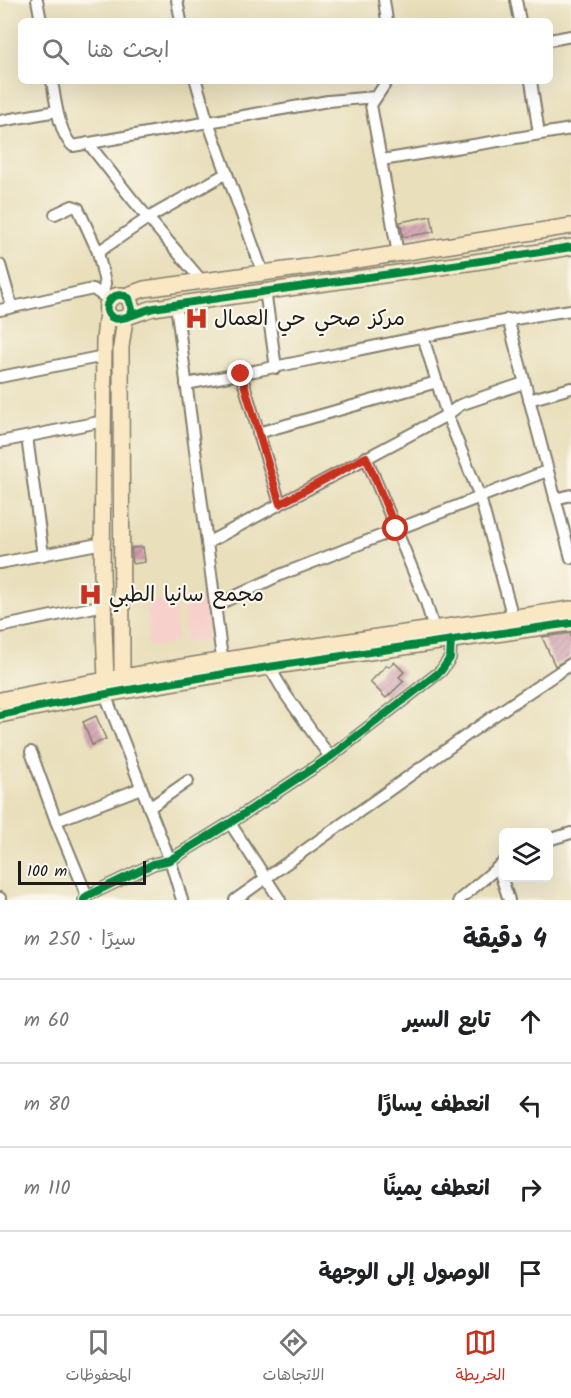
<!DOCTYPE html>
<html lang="ar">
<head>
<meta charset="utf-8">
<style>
	:root { --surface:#fff; --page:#f6f6f6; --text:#202124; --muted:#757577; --line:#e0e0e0; --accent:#c8321e }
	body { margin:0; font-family:Kalam,"Playpen Sans Arabic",sans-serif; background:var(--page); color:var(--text); direction:rtl }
	.controls { position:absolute; right:18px; bottom:18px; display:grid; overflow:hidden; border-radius:9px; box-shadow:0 6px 24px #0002 }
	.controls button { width:54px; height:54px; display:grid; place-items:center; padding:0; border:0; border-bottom:2px solid var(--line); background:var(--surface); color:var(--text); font:30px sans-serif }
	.scale { position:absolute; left:18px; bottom:15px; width:128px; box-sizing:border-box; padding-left:6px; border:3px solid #1c1c1c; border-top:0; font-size:16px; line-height:21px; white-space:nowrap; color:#1c1c1c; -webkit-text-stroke:4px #fbf7ec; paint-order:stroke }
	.stop { position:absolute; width:18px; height:18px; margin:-14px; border:4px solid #c8321e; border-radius:50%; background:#fff }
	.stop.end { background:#c8321e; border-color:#fff; box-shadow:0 2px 6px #0008 }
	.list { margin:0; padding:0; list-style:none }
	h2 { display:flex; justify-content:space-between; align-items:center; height:78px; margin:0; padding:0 24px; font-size:26px }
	h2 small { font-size:20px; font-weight:400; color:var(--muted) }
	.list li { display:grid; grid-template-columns:39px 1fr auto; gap:18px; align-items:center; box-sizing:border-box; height:84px; padding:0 24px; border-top:2px solid var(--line) }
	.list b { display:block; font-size:22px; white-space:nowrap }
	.list em { font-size:20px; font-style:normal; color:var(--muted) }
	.icon { flex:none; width:33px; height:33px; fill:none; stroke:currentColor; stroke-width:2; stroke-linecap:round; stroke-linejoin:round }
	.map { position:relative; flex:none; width:571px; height:900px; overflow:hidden; direction:ltr }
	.search { position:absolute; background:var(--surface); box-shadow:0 6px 24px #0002; left:18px; right:18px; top:18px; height:66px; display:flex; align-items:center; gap:15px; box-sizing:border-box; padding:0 21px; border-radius:9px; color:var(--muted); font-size:22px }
	.sheet { height:414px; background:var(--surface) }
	nav { display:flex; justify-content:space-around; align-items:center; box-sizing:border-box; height:84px; border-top:2px solid var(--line); background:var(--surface); font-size:16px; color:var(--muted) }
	nav a { display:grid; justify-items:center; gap:3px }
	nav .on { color:var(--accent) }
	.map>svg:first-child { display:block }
	.built { fill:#f7d0cb }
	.building { fill:url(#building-hatch) }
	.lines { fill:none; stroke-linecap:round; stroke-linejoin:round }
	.street-casing { stroke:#827e6c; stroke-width:14 }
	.secondary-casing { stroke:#827e6c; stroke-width:18 }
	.street { stroke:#fff; stroke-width:10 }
	.secondary { stroke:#fae7c3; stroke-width:15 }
	.cycleway-casing { stroke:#fbf7ec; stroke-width:11 }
	.cycleway { stroke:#00873e; stroke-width:8 }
	.route { stroke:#c8321e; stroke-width:8 }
	.labels { text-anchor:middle; stroke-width:4.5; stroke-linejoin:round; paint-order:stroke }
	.poi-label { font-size:21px; fill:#1c1c1c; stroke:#fbf7ec; text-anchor:start }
</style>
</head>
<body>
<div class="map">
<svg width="571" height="900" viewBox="0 0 571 900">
	<defs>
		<pattern id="building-hatch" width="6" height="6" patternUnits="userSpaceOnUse" patternTransform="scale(1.5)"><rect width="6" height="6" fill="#d19dae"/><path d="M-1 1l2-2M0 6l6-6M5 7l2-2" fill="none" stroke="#a97f8d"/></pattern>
	</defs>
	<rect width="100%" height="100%" fill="#fbf7ec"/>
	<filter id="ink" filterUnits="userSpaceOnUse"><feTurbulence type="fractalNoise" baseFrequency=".0167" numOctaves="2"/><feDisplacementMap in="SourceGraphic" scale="12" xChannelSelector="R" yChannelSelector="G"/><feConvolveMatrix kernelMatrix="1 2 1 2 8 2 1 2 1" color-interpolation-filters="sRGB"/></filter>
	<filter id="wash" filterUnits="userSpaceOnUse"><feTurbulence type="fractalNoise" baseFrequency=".008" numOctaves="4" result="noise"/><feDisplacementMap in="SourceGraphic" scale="24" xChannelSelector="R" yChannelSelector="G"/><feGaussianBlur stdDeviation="1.35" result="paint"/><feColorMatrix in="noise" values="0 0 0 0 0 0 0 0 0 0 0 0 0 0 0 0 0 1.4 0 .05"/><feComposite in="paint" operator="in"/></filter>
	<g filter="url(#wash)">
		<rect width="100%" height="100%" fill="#e9dfbb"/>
		<g class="built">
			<polygon points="206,596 208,640 185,642 183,597"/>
			<polygon points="175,599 177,641 169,642 167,646 148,647 146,601"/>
		</g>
		<g id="blocks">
			<g class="building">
				<polygon points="431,216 434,232 403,237 400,222"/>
				<polygon points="143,547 145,562 133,564 131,548"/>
				<polygon points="571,633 571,657 555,666 542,637"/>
				<polygon points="394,662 404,672 399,677 404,681 386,698 370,682 387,665 389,667"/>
				<polygon points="96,716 106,739 92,745 83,722"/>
			</g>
		</g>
	</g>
	<g filter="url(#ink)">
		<use href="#blocks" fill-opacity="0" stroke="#827e6c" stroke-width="1.5"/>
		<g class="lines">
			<defs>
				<g id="street">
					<polyline points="37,0 41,21"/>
					<polyline points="177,0 181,21"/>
					<polyline points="384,0 387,21"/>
					<polyline points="516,0 520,21"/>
					<polyline points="550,40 571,36"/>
					<path d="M52,81C55,98 59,135 73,146L328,101L376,97"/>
					<polyline points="196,81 206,116 263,273"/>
					<polyline points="387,81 371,105 398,254"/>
					<polyline points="531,81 539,134"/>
					<polyline points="0,121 57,111"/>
					<polyline points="88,143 132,199 202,281"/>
					<polyline points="382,160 571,129"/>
					<polyline points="55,214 72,206 78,208 98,252"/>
					<polyline points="0,265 12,307"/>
					<polyline points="265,290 276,368"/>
					<polyline points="103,294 105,283 98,252 148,218 227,173"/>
					<polyline points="176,304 223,666"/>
					<polyline points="0,310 93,289 108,299"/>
					<polyline points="508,319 571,558"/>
					<polyline points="423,337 447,415 480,497 513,618"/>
					<polyline points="241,374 280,504"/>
					<polyline points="0,377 104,356"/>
					<path d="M186,384C315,361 442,329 571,310"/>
					<polyline points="529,400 571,388"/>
					<polyline points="258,433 437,382"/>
					<polyline points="27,437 43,555"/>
					<polyline points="0,442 104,421"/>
					<polyline points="366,457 426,602 434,629"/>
					<polyline points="555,499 571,495"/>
					<polyline points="207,543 447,415 460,405 524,383"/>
					<polyline points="0,563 103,543"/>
					<polyline points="215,606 280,575 547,471"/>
					<polyline points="0,627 104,605"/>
					<polyline points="270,668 286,695 330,757"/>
					<polyline points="105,694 172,866 182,900"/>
					<polyline points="31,752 56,821 87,896"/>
					<polyline points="149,808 188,781"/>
					<polyline points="56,821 141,788"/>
					<polyline points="230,823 280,900"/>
					<polyline points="548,840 571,833"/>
					<polyline points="498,867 509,900"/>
					<polyline points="0,898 0,900"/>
					<polyline points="84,900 87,896 153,864 170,860 230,823 330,757 441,671 450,658 451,641"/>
					<polyline points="235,900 495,715 571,664"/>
					<polyline points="459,900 504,862"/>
				</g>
				<g id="secondary">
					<polyline points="125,296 144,289 351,261 571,226"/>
					<path d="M129,316L132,309L129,298C112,287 98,310 113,318C121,322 143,310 154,308C293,286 432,270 571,247"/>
					<polyline points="122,677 121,347 125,319"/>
					<polyline points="106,680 102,574 104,340 107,311"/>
					<path d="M0,700C189,662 380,637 571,609"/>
					<path d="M0,715C189,675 380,651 571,623"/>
				</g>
			</defs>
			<use href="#street" class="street-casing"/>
			<use href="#secondary" class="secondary-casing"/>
			<use href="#street" class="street"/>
			<use href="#secondary" class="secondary"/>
			<defs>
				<g id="cycleway">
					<path d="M129,316L132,309L129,298C112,287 98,310 113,318C121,322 143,310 154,308C293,286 432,270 571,247"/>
					<path d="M0,715C189,675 380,651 571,623"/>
					<polyline points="84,900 87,896 153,864 170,860 230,823 330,757 441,671 450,658 451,641"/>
				</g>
			</defs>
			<use href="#cycleway" class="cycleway-casing"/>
			<use href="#cycleway" class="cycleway"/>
		</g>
	</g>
	<g class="lines" filter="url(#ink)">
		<polyline class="route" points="241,374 280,504 366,457 396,529"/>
	</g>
	<defs>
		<symbol id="hospital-bare" viewBox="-9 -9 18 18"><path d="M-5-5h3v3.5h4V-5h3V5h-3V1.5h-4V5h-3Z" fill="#c8321e" stroke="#fbf7ec" stroke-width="2.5" paint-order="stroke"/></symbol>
	</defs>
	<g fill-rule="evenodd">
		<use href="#hospital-bare" x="180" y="302" width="33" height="33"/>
		<use href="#hospital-bare" x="74" y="578" width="33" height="33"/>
	</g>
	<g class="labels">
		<g class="poi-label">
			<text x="214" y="325">مركز صحي حي العمال</text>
			<text x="109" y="601">مجمع سانيا الطبي</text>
		</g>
	</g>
</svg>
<div class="controls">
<button><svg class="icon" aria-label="layers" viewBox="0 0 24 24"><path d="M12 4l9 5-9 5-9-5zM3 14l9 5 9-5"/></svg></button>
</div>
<div class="scale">100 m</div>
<div class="stop" style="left:396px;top:529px"></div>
<div class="stop end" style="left:241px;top:374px"></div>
<div class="search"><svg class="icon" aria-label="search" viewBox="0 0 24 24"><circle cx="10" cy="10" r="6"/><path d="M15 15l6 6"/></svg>ابحث هنا</div>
</div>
<section class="sheet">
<h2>4 دقيقة<small>سيرًا · 250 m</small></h2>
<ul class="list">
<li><svg class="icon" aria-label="ahead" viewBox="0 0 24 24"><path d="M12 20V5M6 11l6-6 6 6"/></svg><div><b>تابع السير</b></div><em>60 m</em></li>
<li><svg class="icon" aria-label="left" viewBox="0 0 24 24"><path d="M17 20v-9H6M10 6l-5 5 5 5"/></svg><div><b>انعطف يسارًا</b></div><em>80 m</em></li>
<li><svg class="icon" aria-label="right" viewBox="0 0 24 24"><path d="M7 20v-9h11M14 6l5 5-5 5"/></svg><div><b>انعطف يمينًا</b></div><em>110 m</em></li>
<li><svg class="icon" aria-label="arrive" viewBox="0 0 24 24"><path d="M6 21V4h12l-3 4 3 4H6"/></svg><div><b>الوصول إلى الوجهة</b></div></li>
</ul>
</section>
<nav>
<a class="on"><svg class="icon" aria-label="map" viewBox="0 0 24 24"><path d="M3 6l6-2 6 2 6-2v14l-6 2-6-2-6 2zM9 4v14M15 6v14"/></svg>الخريطة</a>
<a><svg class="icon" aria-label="directions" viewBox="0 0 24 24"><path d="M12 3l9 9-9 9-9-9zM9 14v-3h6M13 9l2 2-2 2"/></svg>الاتجاهات</a>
<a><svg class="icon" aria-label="saved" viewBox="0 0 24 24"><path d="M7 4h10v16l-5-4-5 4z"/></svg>المحفوظات</a>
</nav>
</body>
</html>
